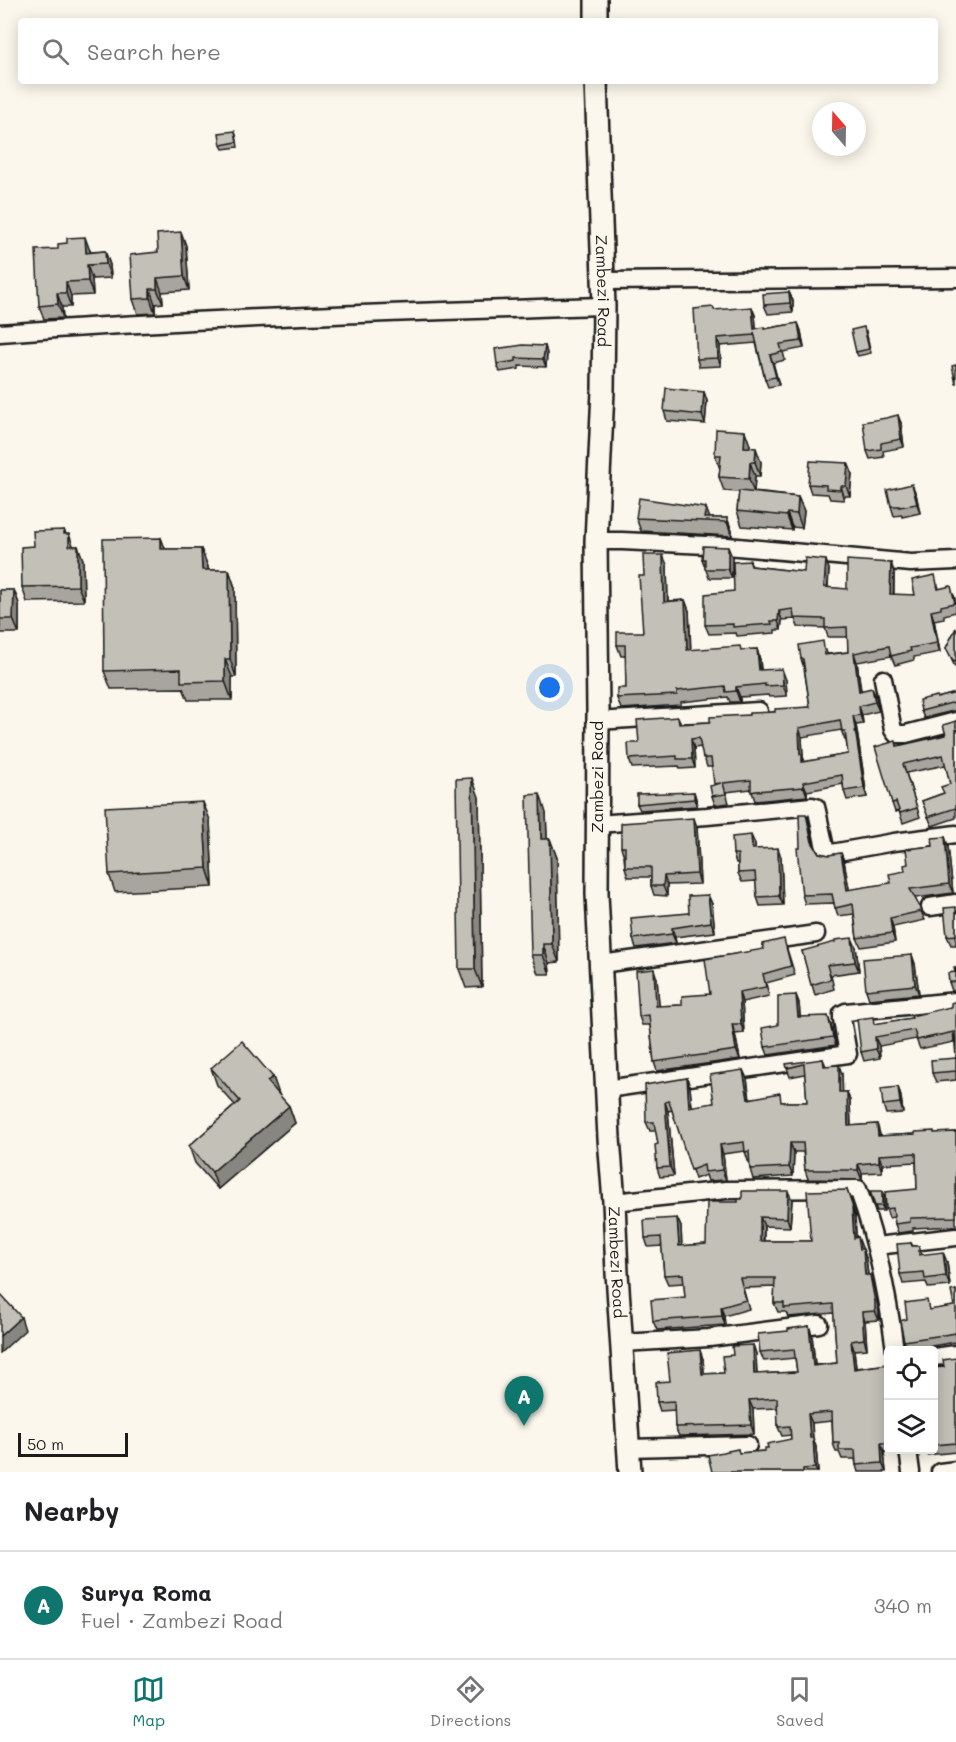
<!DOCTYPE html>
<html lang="en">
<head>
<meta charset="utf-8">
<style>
	:root { --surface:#fff; --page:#f6f6f6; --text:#202124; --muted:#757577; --line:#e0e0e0; --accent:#0f766e }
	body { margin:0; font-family:Mali,sans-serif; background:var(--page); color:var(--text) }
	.controls { position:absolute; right:18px; bottom:18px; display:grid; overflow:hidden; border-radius:6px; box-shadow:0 3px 15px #0003 }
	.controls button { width:54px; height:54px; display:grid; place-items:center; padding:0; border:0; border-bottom:2px solid var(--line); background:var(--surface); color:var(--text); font:30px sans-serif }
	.compass { position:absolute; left:812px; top:102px; width:54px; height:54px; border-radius:50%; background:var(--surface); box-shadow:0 3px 15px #0003; rotate:340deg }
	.scale { position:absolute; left:18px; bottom:15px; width:110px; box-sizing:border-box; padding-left:6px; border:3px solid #1c1c1c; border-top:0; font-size:16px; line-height:21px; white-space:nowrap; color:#1c1c1c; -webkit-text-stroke:4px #fbf7ec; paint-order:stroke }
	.you { position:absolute; left:550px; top:688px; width:21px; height:21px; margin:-15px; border:4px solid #fff; border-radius:50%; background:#1a73e8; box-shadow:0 0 0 9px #1a73e833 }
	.badge { display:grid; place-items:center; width:39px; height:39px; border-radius:50%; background:var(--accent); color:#fff; font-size:20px; font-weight:700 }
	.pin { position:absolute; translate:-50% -50px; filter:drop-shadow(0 2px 3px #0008) }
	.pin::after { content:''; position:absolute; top:32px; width:21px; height:18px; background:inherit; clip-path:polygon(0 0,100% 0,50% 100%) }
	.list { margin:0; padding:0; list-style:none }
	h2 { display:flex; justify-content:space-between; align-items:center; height:78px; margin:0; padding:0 24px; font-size:26px }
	h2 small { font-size:20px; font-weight:400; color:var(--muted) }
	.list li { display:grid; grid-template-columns:39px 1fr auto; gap:18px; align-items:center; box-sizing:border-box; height:108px; padding:0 24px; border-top:2px solid var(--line) }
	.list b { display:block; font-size:22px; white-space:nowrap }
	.list p { margin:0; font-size:20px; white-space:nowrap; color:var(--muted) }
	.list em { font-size:20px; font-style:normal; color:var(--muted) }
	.icon { flex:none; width:33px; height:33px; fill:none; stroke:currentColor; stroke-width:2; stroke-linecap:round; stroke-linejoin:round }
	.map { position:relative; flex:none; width:956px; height:1472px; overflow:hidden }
	.search { position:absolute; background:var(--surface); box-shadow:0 3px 15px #0003; left:18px; right:18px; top:18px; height:66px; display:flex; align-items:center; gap:15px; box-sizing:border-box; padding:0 21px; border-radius:6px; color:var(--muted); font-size:22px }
	.sheet { height:186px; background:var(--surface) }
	nav { display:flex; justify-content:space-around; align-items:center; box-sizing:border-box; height:84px; border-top:2px solid var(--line); background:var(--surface); font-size:16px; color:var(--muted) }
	nav a { display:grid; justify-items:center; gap:3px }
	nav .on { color:var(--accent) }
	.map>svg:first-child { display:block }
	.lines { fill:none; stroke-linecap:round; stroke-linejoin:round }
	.minor-casing { stroke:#1c1c1c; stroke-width:21 }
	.major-casing { stroke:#1c1c1c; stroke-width:26 }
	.minor { stroke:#fbf7ec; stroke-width:16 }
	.major { stroke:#fbf7ec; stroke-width:21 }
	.wall { fill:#a8a59e; stroke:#1c1c1c; stroke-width:1.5; fill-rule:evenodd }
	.shaded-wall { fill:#888681; stroke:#1c1c1c; stroke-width:1.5 }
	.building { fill:#c3c0b8; stroke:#1c1c1c; stroke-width:1.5; fill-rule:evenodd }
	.labels { text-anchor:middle; stroke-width:4.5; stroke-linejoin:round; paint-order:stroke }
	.street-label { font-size:16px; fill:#1c1c1c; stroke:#fbf7ec }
</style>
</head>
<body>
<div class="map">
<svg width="956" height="1472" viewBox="0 0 956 1472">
	<rect width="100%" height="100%" fill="#fbf7ec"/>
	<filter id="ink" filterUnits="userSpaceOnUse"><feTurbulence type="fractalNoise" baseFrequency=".0167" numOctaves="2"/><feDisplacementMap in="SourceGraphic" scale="12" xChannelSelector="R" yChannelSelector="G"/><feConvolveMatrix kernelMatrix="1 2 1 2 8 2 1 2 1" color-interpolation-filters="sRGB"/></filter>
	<g filter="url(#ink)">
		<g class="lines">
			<defs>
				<g id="minor">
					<polyline points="603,281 956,278"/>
					<path d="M0,333C201,318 402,312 604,306"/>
					<polyline points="596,541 622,541 727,546 911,563 956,561"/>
					<polyline points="883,679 893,730 896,734 906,734 956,721"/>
					<polyline points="597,721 759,711"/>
					<polyline points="597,824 707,816 812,806 816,807 817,811 825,848 828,853 832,853 894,842 956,834"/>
					<polyline points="930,907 956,903"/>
					<polyline points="601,964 816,934"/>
					<polyline points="607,1089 848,1054 842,1019 842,1014 846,1012 956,1001"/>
					<path d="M614,1202L726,1190L858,1189C877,1241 888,1296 895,1350"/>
					<polyline points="876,1246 956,1237"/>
					<polyline points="622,1343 709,1338 819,1324"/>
					<polyline points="934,1357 956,1354"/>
					<polyline points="628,1448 748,1445"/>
					<polyline points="908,1450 911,1472"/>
					<polyline points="940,1472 956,1470"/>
				</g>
				<g id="major">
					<polyline points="596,21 596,0"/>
					<path id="s1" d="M596,81L604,306L603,391L596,541L598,711L597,894L609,1138L614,1202L617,1273L630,1472"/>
				</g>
			</defs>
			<use href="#minor" class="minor-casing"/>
			<use href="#major" class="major-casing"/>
			<use href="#minor" class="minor"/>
			<use href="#major" class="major"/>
		</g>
		<g class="wall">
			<polygon points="236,135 238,147 223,149 221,145"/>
			<polygon points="181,232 186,246 189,290 162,292 163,303 155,304 155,313 138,314 133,299 158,252"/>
			<polygon points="90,251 90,252 105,251 110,265 111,278 92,279 93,295 71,296 71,307 62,307 63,318 44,319 39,306"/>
			<polygon points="789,292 793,301 793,312 768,314 764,305"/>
			<polygon points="715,310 755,315 756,328 764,329 798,323 801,331 804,348 783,352 785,360 773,363 779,385 768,387 765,379 756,343 720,346 721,366 699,367 697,359"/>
			<polygon points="866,331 871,353 858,356 856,352"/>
			<polygon points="545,346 547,354 546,367 519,366 519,369 500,372 497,364"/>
			<polygon points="704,392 707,401 705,424 667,421 664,411"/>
			<polygon points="901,423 904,447 883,451 884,457 870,459 867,451"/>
			<polygon points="750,445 750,447 761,462 760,476 755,476 754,492 798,497 804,511 802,528 792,527 792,530 742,526 737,511 739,492 724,491 719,477 720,469 715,455"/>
			<polygon points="848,463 852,473 850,496 844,496 844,500 830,499 828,494 811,493 808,484"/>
			<polygon points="916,494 920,513 902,517 902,515 894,516 891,506"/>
			<polygon points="706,508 709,518 727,518 732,531 732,536 641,531 636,518"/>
			<polygon points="64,530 73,546 78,546 83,560 84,601 27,602 22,587 34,546"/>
			<polygon points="161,538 165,549 201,549 208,567 208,570 229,570 235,588 236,677 232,677 232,700 188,700 183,688 111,689 104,671"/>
			<polygon points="732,557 732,578 709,578 702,559"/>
			<path d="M750,561L752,566L804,572L829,569L828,588L847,589L891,563L894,572V595H915L938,585L939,589L954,595L956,602V612L944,615V618L934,620L940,652L914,657V660L895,665L891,656L857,662L861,690L876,697L879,711L862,715L863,724L856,725L867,797L847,800L844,791L843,784L807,791V796L755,801L751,789L726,792L729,803L715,805L712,796L715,785L712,767H707L701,747L694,748L695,768L680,769L679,766L632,768L629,759L639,743L678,717L681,723L710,722L749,715L810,707L804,668L801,659L826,650L827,654L848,652V637H828L825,628L798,627L795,619L782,620L781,630H775V633L737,636L736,633L709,634L705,625L734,591ZM841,730L845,740H846L848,754L805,762L803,757L802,737Z"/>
			<polygon points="667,565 668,601 685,600 689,611 691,650 742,650 757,649 760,660 761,670 786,680 787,696 769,697 768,695 740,697 740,702 730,702 728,697 681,702 681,705 621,709 617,698 626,688 626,656 621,656 617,645 643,632 644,576"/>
			<polygon points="0,590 14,590 19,604 19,633 0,633"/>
			<polygon points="956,628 956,666 955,667 946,648"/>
			<polygon points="956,693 956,711 953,711 924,718 921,711 937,698"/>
			<polygon points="956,721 956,818 932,826 922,801 944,793 950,784 946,765 906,773 920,817 903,823 899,811 895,812 892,803 897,746 946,735"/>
			<polygon points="694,792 696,799 697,806 640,810 637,804"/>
			<polygon points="479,797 482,987 466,988 459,969"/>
			<polygon points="546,813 547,839 550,839 557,858 559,962 549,963 550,974 538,974 531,955"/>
			<polygon points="210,820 213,887 115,892 109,874"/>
			<polygon points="809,823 814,845 819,853 829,855 841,853 844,861 849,890 891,883 905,871 908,864 945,837 948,846 953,893 915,898 925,920 893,927 895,942 861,947 857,938 854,914 838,916 834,903 805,904 802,895 800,848"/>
			<polygon points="697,827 700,884 667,885 667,896 654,895 651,886 651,877 628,877 625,867 624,856 621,847"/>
			<polygon points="755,844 755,849 781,857 783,905 760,906 757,897 756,881 742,882 738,873 738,863 736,863 733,854"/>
			<polygon points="708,895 712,904 715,932 675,937 676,943 636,948 633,939 689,913"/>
			<polygon points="956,907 956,945 951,945 947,936"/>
			<polygon points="856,947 859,971 831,975 834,989 815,995 802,951"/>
			<polygon points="787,949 795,975 766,983 769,996 742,1002 744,1033 735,1034 740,1059 657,1071 654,1062 650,1025 642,1025 639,1016 657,979 659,1006 682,1005 710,994"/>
			<polygon points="912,955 915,964 919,994 869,999 866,990"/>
			<polygon points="956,967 956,991 952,991 949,982 955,972"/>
			<polygon points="796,995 799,1003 800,1017 831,1025 836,1045 768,1055 765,1047 778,1025"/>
			<polygon points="951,1007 954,1042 920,1049 916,1039 879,1046 880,1058 864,1061 861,1052 876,1024 912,1018"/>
			<polygon points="956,1058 956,1080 936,1082 932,1073"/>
			<polygon points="823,1059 826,1066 842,1074 842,1092 847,1092 850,1101 851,1126 877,1124 880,1136 956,1132 956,1226 913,1228 913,1231 898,1233 895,1224 894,1217 889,1218 886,1209 917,1189 916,1162 882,1164 882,1172 862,1173 862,1180 808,1179 805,1170 803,1152 794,1152 793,1176 753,1179 750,1169 749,1161 748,1161 745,1151 723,1154 726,1180 708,1181 706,1175 695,1179 672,1110 668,1111 674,1176 660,1177 657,1168 658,1144 656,1131 650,1131 646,1122 687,1078 690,1088 692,1107 714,1103 743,1070 747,1079 750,1098 783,1102 807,1102 805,1074 790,1077 787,1068"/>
			<polygon points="211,1068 273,1077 278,1094 289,1106 295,1123 218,1189 195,1163 189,1146 235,1105 217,1085"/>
			<polygon points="898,1087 901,1097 903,1113 886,1114 883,1105"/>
			<polygon points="847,1190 856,1217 855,1217 856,1237 858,1237 866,1258 868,1275 870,1275 873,1284 879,1311 879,1320 865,1321 867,1349 854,1350 856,1368 888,1364 888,1449 898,1449 898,1451 884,1452 886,1472 858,1472 856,1465 855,1459 842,1459 839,1452 836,1452 833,1443 832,1421 812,1423 813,1438 816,1447 818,1472 712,1472 739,1453 765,1451 768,1448 791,1439 791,1435 782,1436 778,1427 778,1408 753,1409 754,1434 679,1436 675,1427 675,1410 660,1411 657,1402 670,1381 703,1359 704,1374 724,1373 733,1355 753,1345 756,1354 757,1374 797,1372 795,1358 764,1361 760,1352 788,1331 809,1326 812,1335 815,1365 837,1363 834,1313 788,1317 786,1312 778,1312 774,1303 775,1287 743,1288 749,1309 724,1316 725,1325 657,1330 653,1321 685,1297 684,1283 668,1284 664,1275 662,1246 648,1247 645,1238 677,1218 681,1227 682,1246 706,1244 738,1202 792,1200 790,1227 764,1226 764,1241 811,1241"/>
			<polygon points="884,1196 884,1211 877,1211 875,1206"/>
			<polygon points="911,1243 913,1246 919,1246 922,1255 947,1262 950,1286 928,1288 926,1282 903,1284 900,1274"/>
			<polygon points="956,1290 956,1342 907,1350 904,1341 907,1319 931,1310 954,1306"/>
			<polygon points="956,1358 956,1452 927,1455 925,1449 933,1449 933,1368 944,1367"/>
		</g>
		<g class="shaded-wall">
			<polygon points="181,232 186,246 189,290 184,276"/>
			<polygon points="85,237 90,251 91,267 86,253"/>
			<polygon points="105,251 110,265 111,278 106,264"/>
			<polygon points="87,265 92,279 93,295 88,281"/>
			<polygon points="157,278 162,292 163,303 157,289"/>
			<polygon points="66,282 71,296 71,307 66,293"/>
			<polygon points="150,289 155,304 155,313 150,298"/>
			<polygon points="789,292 793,301 793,312 790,303"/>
			<polygon points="57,293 62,307 63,318 58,304"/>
			<polygon points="752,307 755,315 757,337 754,329"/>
			<polygon points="798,323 801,331 804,348 801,341"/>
			<polygon points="717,338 720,346 721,366 718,358"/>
			<polygon points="545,346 547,354 546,367 543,359"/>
			<polygon points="770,355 773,363 779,385 776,377"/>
			<polygon points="704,392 707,401 705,424 702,415"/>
			<polygon points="898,415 901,423 904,447 901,439"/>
			<polygon points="745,431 750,445 749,461 744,447"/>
			<polygon points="756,448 761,462 760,476 755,462"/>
			<polygon points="750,462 755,476 754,493 749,479"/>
			<polygon points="848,463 852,473 850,496 846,486"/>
			<polygon points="912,484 916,494 920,513 917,504"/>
			<polygon points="841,486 844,496 844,500 841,490"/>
			<polygon points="798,497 804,511 802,528 797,514"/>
			<polygon points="706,508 711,521 704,518"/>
			<polygon points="787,513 792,527 792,530 787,516"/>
			<polygon points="727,518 732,531 732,536 727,522"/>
			<polygon points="64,530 69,542 69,534 74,548 74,560 64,534"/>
			<polygon points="161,538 168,556 161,549"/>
			<polygon points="78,546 83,560 84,601 78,586"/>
			<polygon points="728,547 732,557 732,578 728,569"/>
			<polygon points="201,549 208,567 208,589 202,570"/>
			<polygon points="663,555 667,565 668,612 664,602"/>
			<polygon points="826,560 829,569 827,596 824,587"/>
			<polygon points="891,563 894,572 893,604 890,594"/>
			<polygon points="229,570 235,588 236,677 230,659"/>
			<polygon points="14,590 19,604 19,633 13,619"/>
			<polygon points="685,600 689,611 691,661 687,650"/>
			<polygon points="779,611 782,620 781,630 778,621"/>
			<polygon points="931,611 934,620 940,652 937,643"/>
			<polygon points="757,649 760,660 762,681 759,670"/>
			<polygon points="854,653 857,662 862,700 859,691"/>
			<polygon points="225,659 232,677 232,700 225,681"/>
			<polygon points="782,669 786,680 787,696 783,685"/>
			<polygon points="736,687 740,697 740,702 736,691"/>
			<polygon points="872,688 876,697 879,711 875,702"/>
			<polygon points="859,706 862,715 863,724 860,715"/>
			<polygon points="853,716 856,725 867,797 864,788"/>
			<polygon points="799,728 802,737 803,757 805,763 806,771 800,754"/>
			<polygon points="691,739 694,748 695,768 692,759"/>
			<polygon points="472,778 479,797 482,987 475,969"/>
			<polygon points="803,782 807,791 807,796 804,787"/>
			<polygon points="694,792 696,799 697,806 694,799"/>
			<polygon points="540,794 546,813 548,858 541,839"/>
			<polygon points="203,802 210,820 213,887 207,868"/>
			<polygon points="806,814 809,823 815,851 812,842"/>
			<polygon points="694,818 697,827 700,884 697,874"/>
			<polygon points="751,835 755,844 755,858 752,849"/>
			<polygon points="945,837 948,846 953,893 949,884"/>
			<polygon points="550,839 557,858 559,962 552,944"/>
			<polygon points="778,848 781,857 783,905 779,896"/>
			<polygon points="841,853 844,861 851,899 847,890"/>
			<polygon points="664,876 667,885 667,896 663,886"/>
			<polygon points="708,895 712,904 715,932 711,922"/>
			<polygon points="890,918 893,927 895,942 892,933"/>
			<polygon points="672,928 675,937 676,943 672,934"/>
			<polygon points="852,938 856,947 859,971 855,962"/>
			<polygon points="543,944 549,963 550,974 543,955"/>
			<polygon points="912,955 915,964 919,994 915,985"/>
			<polygon points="654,969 657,979 660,1016 656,1006"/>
			<polygon points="739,992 742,1002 744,1033 741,1024"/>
			<polygon points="796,995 799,1003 801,1026 798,1017"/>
			<polygon points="828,1016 831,1025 836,1045 833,1037"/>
			<polygon points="732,1024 735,1034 740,1059 736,1050"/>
			<polygon points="875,1037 879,1046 880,1058 876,1049"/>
			<polygon points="839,1065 842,1074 843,1101 839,1092"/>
			<polygon points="743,1070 747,1079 751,1108 748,1099"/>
			<polygon points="273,1077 279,1094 273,1098 267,1081"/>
			<polygon points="687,1078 690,1088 693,1116 689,1107"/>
			<polygon points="898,1087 901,1097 903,1113 900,1103"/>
			<polygon points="847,1092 850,1101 851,1135 848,1126"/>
			<polygon points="665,1102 668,1111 674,1176 670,1167"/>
			<polygon points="289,1106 295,1123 218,1189 212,1172"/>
			<polygon points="877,1124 880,1134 881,1145 878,1136"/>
			<polygon points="790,1143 794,1152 793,1176 789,1167"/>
			<polygon points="720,1145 723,1154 726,1180 722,1170"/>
			<polygon points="879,1155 882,1164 882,1172 879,1162"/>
			<polygon points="858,1164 862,1173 862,1180 858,1170"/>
			<polygon points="788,1191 792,1200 790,1227 787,1218"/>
			<polygon points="882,1191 884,1196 884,1211 882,1206"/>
			<polygon points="852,1208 855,1217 857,1247 854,1238"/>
			<polygon points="760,1217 764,1226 763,1250 760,1241"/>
			<polygon points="677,1218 681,1227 682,1255 679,1246"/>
			<polygon points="863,1249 866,1258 869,1284 865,1275"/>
			<polygon points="943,1252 947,1262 950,1286 946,1276"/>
			<polygon points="870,1275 873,1284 879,1311 879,1320 875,1311"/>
			<polygon points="721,1307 724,1316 725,1325 722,1316"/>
			<polygon points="862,1312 865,1321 867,1349 864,1339"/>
			<polygon points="21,1317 25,1330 0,1353 0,1336"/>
			<polygon points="809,1326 812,1335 816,1375 813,1366"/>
			<polygon points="851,1341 854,1350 857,1378 854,1369"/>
			<polygon points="753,1345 756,1354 757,1384 754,1374"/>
			<polygon points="700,1350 703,1359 705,1383 702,1374"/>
			<polygon points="749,1400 753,1409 754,1434 751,1425"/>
			<polygon points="808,1414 812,1423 813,1448 810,1438"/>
			<polygon points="813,1438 816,1447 818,1472 817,1472 815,1468"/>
			<polygon points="881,1443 884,1452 886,1472 882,1463"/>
		</g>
		<g class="building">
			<polygon points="235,131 237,142 221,145 219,133"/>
			<polygon points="181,232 184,276 157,278 157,289 150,289 150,298 133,299 130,255 158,252 157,234"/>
			<polygon points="85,237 86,253 105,251 106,264 87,265 88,281 66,282 66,293 57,293 58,304 39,306 36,250 58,249 58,244 67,243 67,238"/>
			<polygon points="789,292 790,303 764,305 763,294"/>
			<polygon points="713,307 714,310 752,307 754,329 764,327 764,329 798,323 801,341 780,344 782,352 770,355 776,377 765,379 754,332 754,335 717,338 718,358 697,359 694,309"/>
			<polygon points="864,327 869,349 856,352 851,330"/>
			<polygon points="523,345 545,346 543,359 516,358 516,361 497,364 495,349"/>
			<polygon points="956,365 956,384 952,366"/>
			<polygon points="666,388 704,392 702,415 664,411"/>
			<polygon points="898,415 901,439 881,443 881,449 867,451 863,422 886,418"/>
			<polygon points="716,429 745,431 744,447 756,448 755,462 750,462 749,479 719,477 721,455 715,455"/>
			<polygon points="810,461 848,463 846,486 841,486 841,490 826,489 826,485 808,484"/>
			<polygon points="912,484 917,504 899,507 899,506 891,506 887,490"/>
			<polygon points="739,491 798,497 797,514 787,513 787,516 737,511"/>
			<polygon points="639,498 706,508 704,518 727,518 727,522 636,518"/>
			<polygon points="64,530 64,534 69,534 69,546 78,546 78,586 22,587 21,547 34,546 33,531"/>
			<polygon points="161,538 161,549 201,549 202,570 229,570 230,659 225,659 225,681 181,682 181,669 104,671 103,539"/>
			<polygon points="703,546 728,547 728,569 705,569 705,559 702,559"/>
			<polygon points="643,555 663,555 664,602 685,600 687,650 740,646 741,650 757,649 759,670 782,669 783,685 765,686 765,684 736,687 736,691 726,692 725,686 677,691 677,695 617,698 617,688 626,688 625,645 617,645 617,632 643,632 639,576 644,576"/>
			<path d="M805,558L826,560L824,587L847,589V560L891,563L890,594L915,595L912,580L935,575L938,589L951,586L955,603L941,606V609L931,611L937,643L910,648L911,651L891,656L889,646L854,653L859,691L872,688L875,702L859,706L860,715L853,716L864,788L844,791L842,775L803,782L804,787L756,791L751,792V780L723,783L726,794L712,796L710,786L721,783L714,784L711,758H703L699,738L691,739L692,759H677V756L629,759L628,743H639L637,720L678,717L679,724L710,722V717L749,715V713L775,712V709L810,707L803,659H801L799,645L823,641L825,655L848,652L847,627L825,628V619L794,618L793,609L779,611L778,621H771L772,624L733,627V624L705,625V594L734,591L733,562L750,561L751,566L804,572ZM840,720L842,731H845L848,754L802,762V754H800L799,728Z"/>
			<polygon points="0,590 14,590 13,619 0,619"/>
			<polygon points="956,628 956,661 954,662 946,648"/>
			<polygon points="956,693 956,705 951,703 921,711 919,700 937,696 937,698"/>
			<polygon points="956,721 956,808 928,817 922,801 944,793 941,787 950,784 943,755 903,764 917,808 900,813 896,802 892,803 875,747 896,741 897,746 946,735 943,725"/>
			<polygon points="472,778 475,969 459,969 456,779"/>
			<polygon points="694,792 694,799 637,804 637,794"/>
			<polygon points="540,794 541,839 550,839 552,944 543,944 543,955 531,955 527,795"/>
			<polygon points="203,802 207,868 109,874 105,807"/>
			<polygon points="799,814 806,814 812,842 819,853 829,855 841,853 847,890 891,883 889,874 905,871 904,865 908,864 906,849 933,846 932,838 945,837 949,884 910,889 922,911 890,918 892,933 857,938 853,904 835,908 832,894 802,895 797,848 800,848"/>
			<polygon points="694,818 697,874 664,876 663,886 651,886 651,867 625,867 625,847 621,847 621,823"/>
			<polygon points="751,835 752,849 778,848 779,896 757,897 755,872 738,873 738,854 733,854 732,837"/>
			<polygon points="708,895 711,922 672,928 672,934 633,939 631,918 689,913 688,896"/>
			<polygon points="956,907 956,935 947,936 944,908"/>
			<polygon points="852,938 855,962 827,965 831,979 811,985 802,951 835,942 835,940"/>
			<polygon points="784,939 791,966 763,974 766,987 739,992 741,1024 732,1024 736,1050 654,1062 649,1015 639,1016 636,971 654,969 656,1006 682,1005 682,996 710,994 705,959 764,949 762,944"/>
			<polygon points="912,955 915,985 866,990 863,959"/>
			<polygon points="954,967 956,967 956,982 949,982 948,973 955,972"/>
			<polygon points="796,995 798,1017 828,1016 833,1037 765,1047 762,1028 778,1025 778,996"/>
			<polygon points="956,1001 956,1058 954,1032 917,1040 914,1030 875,1037 876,1049 861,1052 857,1019 873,1017 874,1024 912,1018 911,1016 951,1007 951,1003"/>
			<polygon points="242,1041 273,1077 267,1081 289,1106 212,1172 189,1146 240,1101 211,1068"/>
			<polygon points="956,1058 956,1071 932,1073 931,1060"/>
			<polygon points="823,1059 824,1066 839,1065 839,1092 847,1092 848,1126 877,1124 878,1136 915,1134 915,1132 934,1131 934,1133 956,1132 956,1217 910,1218 910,1222 895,1224 893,1208 886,1209 885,1192 917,1189 916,1153 879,1155 879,1162 858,1164 858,1170 805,1170 803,1143 790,1143 789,1167 750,1169 749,1151 745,1152 744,1142 720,1145 722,1170 705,1172 704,1165 691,1170 669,1101 665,1102 670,1167 657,1168 655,1145 658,1144 654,1122 646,1122 645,1085 687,1078 689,1107 714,1103 710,1075 743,1070 748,1099 780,1093 781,1102 807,1102 804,1064 787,1068 786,1064"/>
			<polygon points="898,1087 900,1103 883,1105 881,1089"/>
			<polygon points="847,1190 853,1208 852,1208 854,1238 858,1237 860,1249 863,1249 865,1275 870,1275 875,1302 875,1311 862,1312 864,1339 851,1341 854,1369 888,1364 888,1443 881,1443 882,1463 856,1465 855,1450 839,1450 839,1443 833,1443 832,1412 808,1414 810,1438 813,1438 815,1468 803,1469 803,1472 712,1472 708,1455 738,1449 739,1453 765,1451 765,1448 768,1448 767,1444 791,1439 790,1426 778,1427 777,1398 749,1400 751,1425 675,1427 674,1401 657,1402 656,1382 670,1381 667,1353 700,1350 702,1374 724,1373 722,1356 733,1355 732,1346 753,1345 754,1374 797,1372 794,1349 760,1352 758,1334 788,1331 788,1329 809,1326 813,1366 837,1363 833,1304 784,1308 784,1303 774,1303 775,1278 740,1278 746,1300 721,1307 722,1316 653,1321 651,1300 685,1297 683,1274 664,1275 661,1237 645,1238 644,1220 677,1218 679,1246 706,1244 707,1202 738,1202 738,1199 742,1199 742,1191 788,1191 787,1218 760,1217 760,1241 811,1241 807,1191"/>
			<polygon points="870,1191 882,1191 882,1206 875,1206"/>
			<polygon points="911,1243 912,1246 919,1246 919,1255 943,1252 946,1276 925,1279 924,1272 900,1274 897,1244"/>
			<polygon points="956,1290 956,1333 904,1341 900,1321 907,1319 905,1303 927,1300 929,1310 954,1306 951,1291"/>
			<polygon points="0,1294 21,1317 0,1336"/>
			<polygon points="956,1358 956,1443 933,1445 933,1368 944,1367 943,1360"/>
		</g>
	</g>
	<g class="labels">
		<g class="street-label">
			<text dy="6" stroke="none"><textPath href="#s1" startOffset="210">Zambezi Road</textPath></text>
			<text transform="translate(597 777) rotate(-90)" y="6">Zambezi Road</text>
			<text dy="6" stroke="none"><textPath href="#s1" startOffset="1182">Zambezi Road</textPath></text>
		</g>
	</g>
</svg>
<div class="controls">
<button><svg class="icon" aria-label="locate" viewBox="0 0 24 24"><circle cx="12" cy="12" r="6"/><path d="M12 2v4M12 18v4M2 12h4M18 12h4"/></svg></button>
<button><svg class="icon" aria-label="layers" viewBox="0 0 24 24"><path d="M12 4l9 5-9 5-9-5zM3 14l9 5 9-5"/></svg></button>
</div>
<svg class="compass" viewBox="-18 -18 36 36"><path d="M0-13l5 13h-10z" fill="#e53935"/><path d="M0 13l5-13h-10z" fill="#757577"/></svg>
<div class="scale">50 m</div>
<div class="you"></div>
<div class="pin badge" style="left:524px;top:1426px">A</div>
<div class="search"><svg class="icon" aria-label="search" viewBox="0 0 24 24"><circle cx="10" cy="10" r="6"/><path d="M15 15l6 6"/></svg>Search here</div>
</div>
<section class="sheet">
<h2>Nearby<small></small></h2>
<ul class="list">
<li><span class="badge">A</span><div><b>Surya Roma</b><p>Fuel · Zambezi Road</p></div><em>340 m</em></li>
</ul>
</section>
<nav>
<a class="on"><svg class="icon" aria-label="map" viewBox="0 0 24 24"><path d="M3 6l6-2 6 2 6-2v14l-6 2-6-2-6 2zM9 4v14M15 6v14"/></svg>Map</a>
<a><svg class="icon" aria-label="directions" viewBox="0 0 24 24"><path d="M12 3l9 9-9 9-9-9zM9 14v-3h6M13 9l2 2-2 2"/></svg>Directions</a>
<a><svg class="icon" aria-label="saved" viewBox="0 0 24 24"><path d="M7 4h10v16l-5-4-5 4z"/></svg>Saved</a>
</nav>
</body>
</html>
